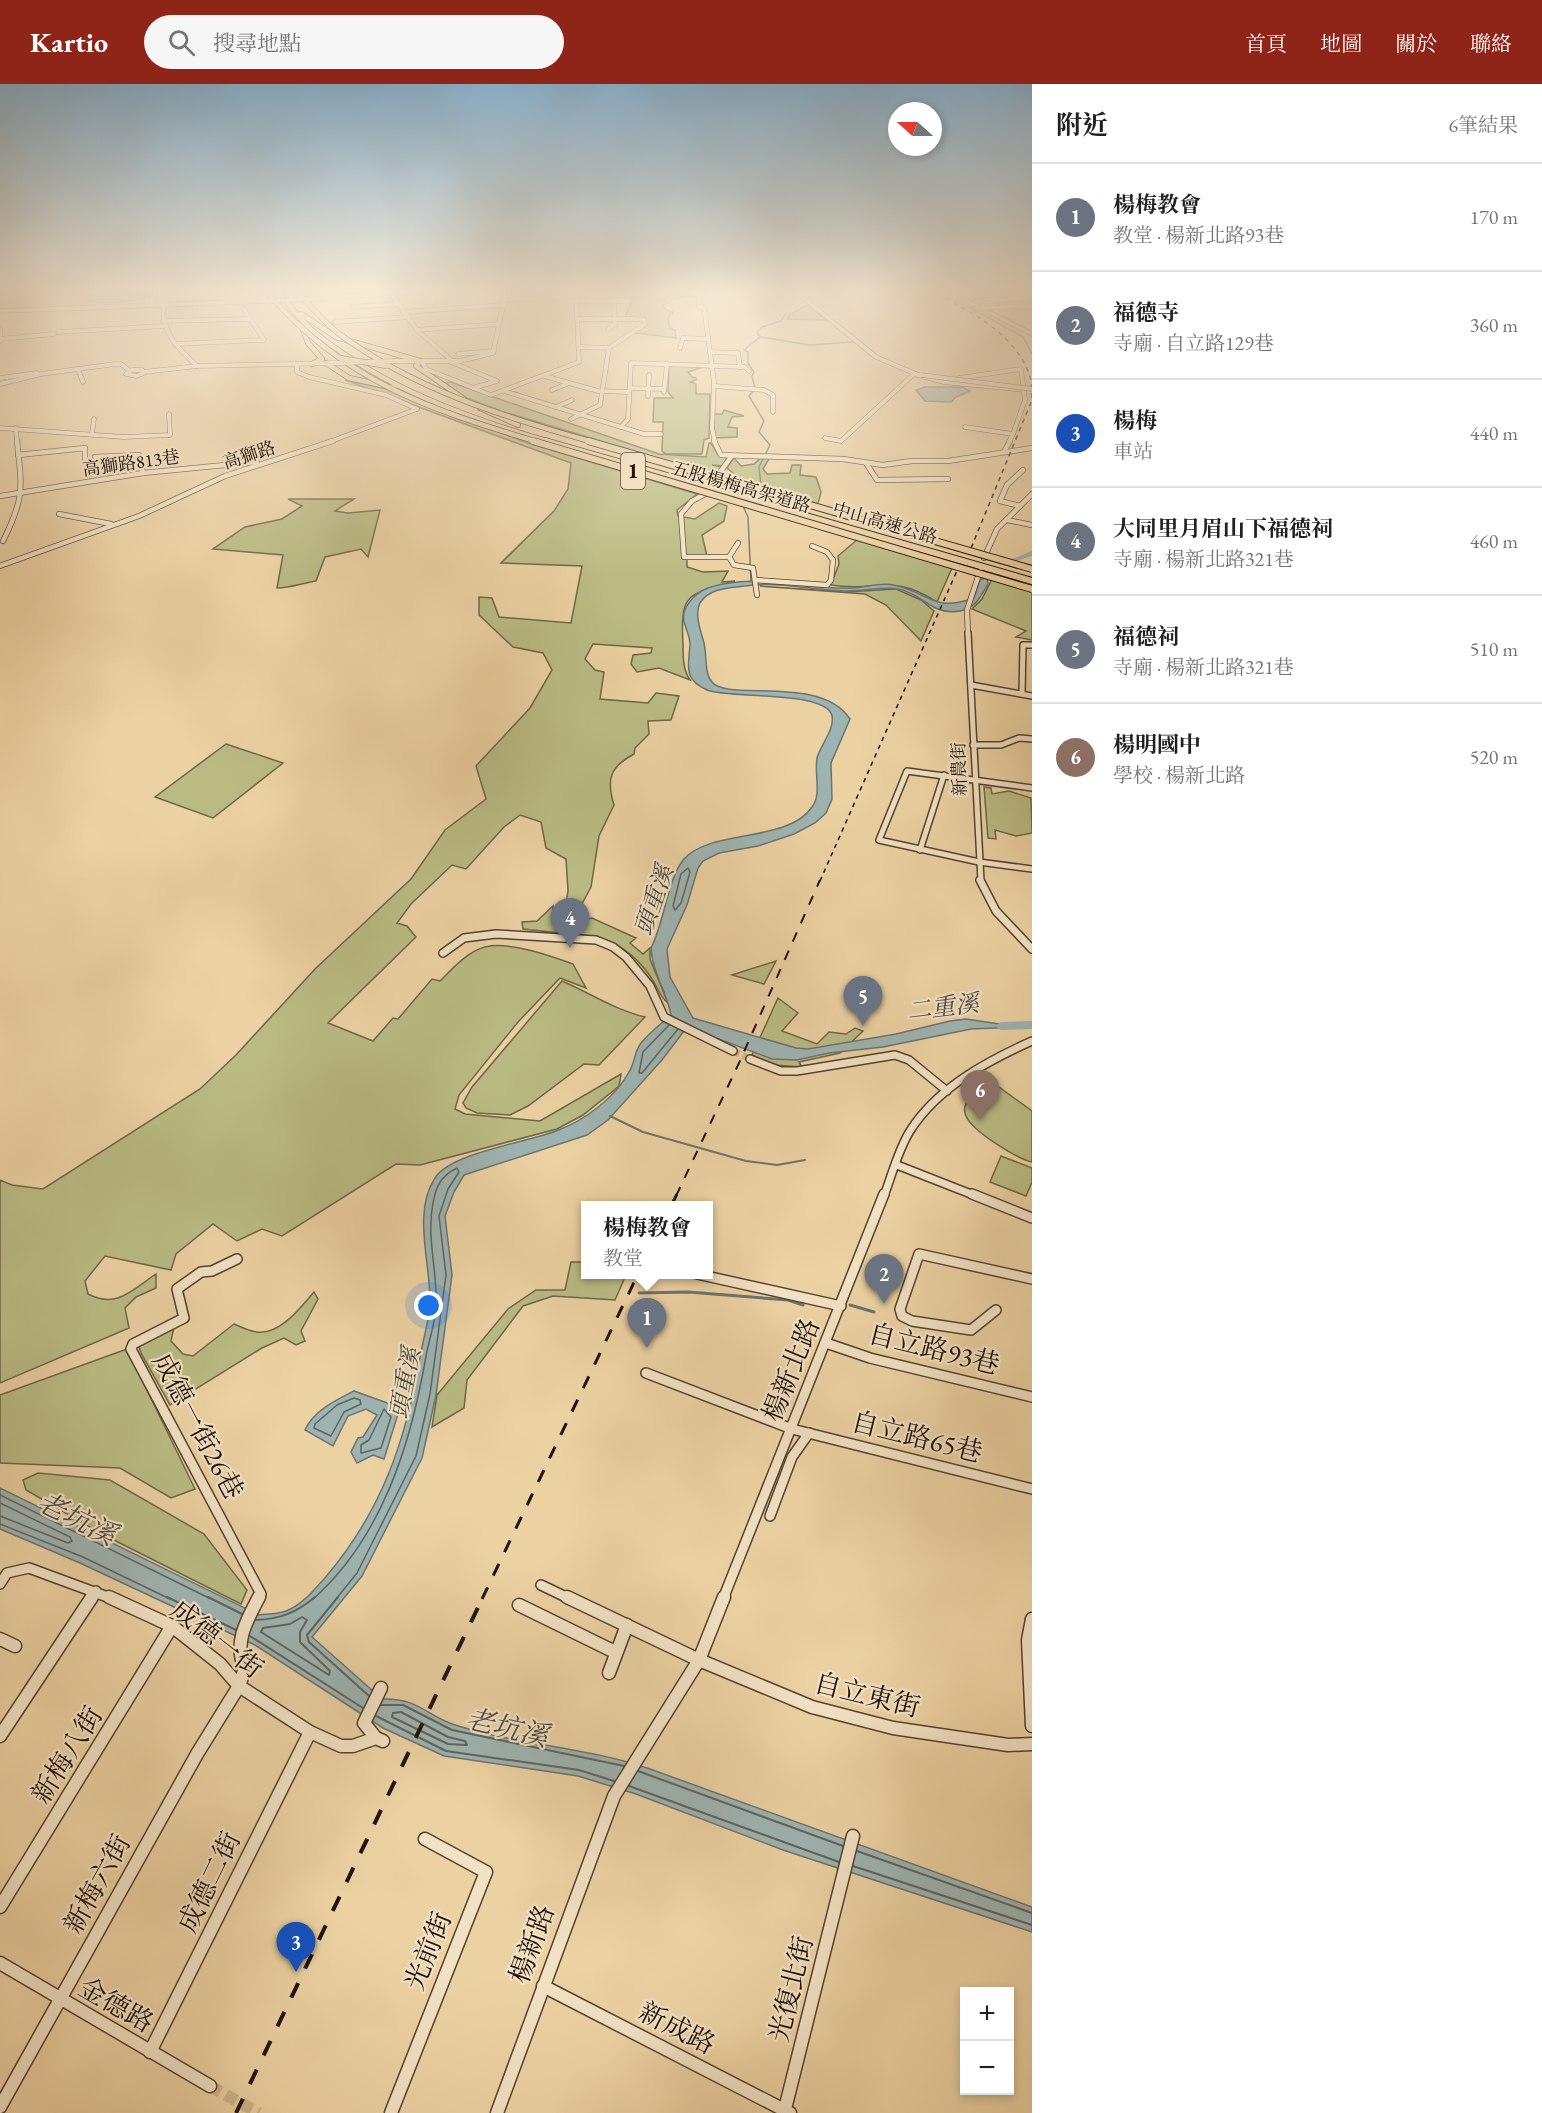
<!DOCTYPE html>
<html lang="zh-TW">
<head>
<meta charset="utf-8">
<style>
	:root { --surface:#fff; --page:#f6f6f6; --text:#202124; --muted:#757577; --line:#e0e0e0; --accent:#8f2418 }
	body { margin:0; font-family:"EB Garamond","Noto Serif TC",serif; background:var(--page); color:var(--text) }
	.controls { position:absolute; right:18px; bottom:18px; display:grid; overflow:hidden; border-radius:0px; box-shadow:0 3px 9px #0003 }
	.controls button { width:54px; height:54px; display:grid; place-items:center; padding:0; border:0; border-bottom:2px solid var(--line); background:var(--surface); color:var(--text); font:30px sans-serif }
	.compass { position:absolute; left:888px; top:18px; width:54px; height:54px; border-radius:50%; background:var(--surface); box-shadow:0 3px 9px #0003; rotate:291deg }
	.you { position:absolute; left:429px; top:1222px; width:21px; height:21px; margin:-15px; border:4px solid #fff; border-radius:50%; background:#1a73e8; box-shadow:0 0 0 9px #1a73e833 }
	.badge { display:grid; place-items:center; width:39px; height:39px; border-radius:50%; background:var(--accent); color:#fff; font-size:20px; font-weight:700 }
	.pin { position:absolute; translate:-50% -50px; filter:drop-shadow(0 2px 3px #0008) }
	.pin::after { content:''; position:absolute; top:32px; width:21px; height:18px; background:inherit; clip-path:polygon(0 0,100% 0,50% 100%) }
	.popup { position:absolute; left:581px; top:1117px; width:132px; height:78px; box-sizing:border-box; display:grid; place-content:center; border-radius:0px; background:var(--surface); filter:drop-shadow(0 2px 4px #0005); font-size:20px; white-space:nowrap; color:var(--muted) }
	.popup b { font-size:22px; color:var(--text) }
	.popup::after { content:''; position:absolute; left:50%; top:100%; margin-left:-12px; border:12px solid transparent; border-top-color:var(--surface) }
	.list { margin:0; padding:0; list-style:none }
	h2 { display:flex; justify-content:space-between; align-items:center; height:78px; margin:0; padding:0 24px; font-size:26px }
	h2 small { font-size:20px; font-weight:400; color:var(--muted) }
	.list li { display:grid; grid-template-columns:39px 1fr auto; gap:18px; align-items:center; box-sizing:border-box; height:108px; padding:0 24px; border-top:2px solid var(--line) }
	.list b { display:block; font-size:22px; white-space:nowrap }
	.list p { margin:0; font-size:20px; white-space:nowrap; color:var(--muted) }
	.list em { font-size:20px; font-style:normal; color:var(--muted) }
	.icon { flex:none; width:33px; height:33px; fill:none; stroke:currentColor; stroke-width:2; stroke-linecap:round; stroke-linejoin:round }
	.map { position:relative; flex:none; width:1032px; height:2029px; overflow:hidden }
	header { display:flex; align-items:center; gap:36px; box-sizing:border-box; height:84px; padding:0 30px; background:var(--accent); color:#fff }
	header strong { font-size:28px }
	nav { display:flex; gap:33px; margin-inline-start:auto; font-size:21px }
	.search { width:420px; height:54px; background:var(--page); display:flex; align-items:center; gap:15px; box-sizing:border-box; padding:0 21px; border-radius:33px; color:var(--muted); font-size:22px }
	main { display:flex }
	aside { flex:1; background:var(--surface) }
	.map>svg:first-child { display:block }
	.green { fill:#babb83; stroke:#6d6748; stroke-width:1.5 }
	.water { fill:#9eb4b2; stroke:#6c7470; stroke-width:1.5 }
	.lines { fill:none; stroke-linecap:round; stroke-linejoin:round }
	.shore-far1 { stroke:#5f645f; stroke-width:1.5 }
	.shore { stroke:#5f645f; stroke-width:2 }
	.stream-far2 { stroke:#6c7470; stroke-width:1.5 }
	.stream-far1 { stroke:#6c7470; stroke-width:2 }
	.stream { stroke:#6c7470; stroke-width:3 }
	.river { fill:#9eb4b2; fill-rule:evenodd }
	.minor-tunnel-far1 { stroke:#cdb48c; stroke-width:7; stroke-dasharray:7 4; stroke-linecap:butt }
	.minor-tunnel { stroke:#cdb48c; stroke-width:12; stroke-dasharray:12 6; stroke-linecap:butt }
	.minor-far5-casing { stroke:#534232; stroke-width:5 }
	.minor-far4-casing { stroke:#534232; stroke-width:6 }
	.minor-far3-casing { stroke:#534232; stroke-width:8 }
	.minor-far2-casing { stroke:#534232; stroke-width:10 }
	.minor-far1-casing { stroke:#534232; stroke-width:12 }
	.minor-casing { stroke:#534232; stroke-width:15 }
	.major-casing { stroke:#20130c; stroke-width:5 }
	.highway-far1-casing { stroke:#20130c; stroke-width:6 }
	.highway-casing { stroke:#20130c; stroke-width:8 }
	.minor-far5 { stroke:#f3e1c3; stroke-width:4 }
	.minor-far4 { stroke:#f3e1c3; stroke-width:4.5 }
	.minor-far3 { stroke:#f3e1c3; stroke-width:5 }
	.minor-far2 { stroke:#f3e1c3; stroke-width:7 }
	.minor-far1 { stroke:#f3e1c3; stroke-width:9 }
	.minor { stroke:#f3e1c3; stroke-width:12 }
	.major { stroke:#ecd1a2; stroke-width:4 }
	.highway-far1 { stroke:#ecd1a2; stroke-width:4.5 }
	.highway { stroke:#ecd1a2; stroke-width:6 }
	.rail-far3 { stroke:#20130c; stroke-width:1.5; stroke-dasharray:4.5 4.5; stroke-linecap:butt }
	.rail-far2 { stroke:#20130c; stroke-width:2; stroke-dasharray:10 10; stroke-linecap:butt }
	.rail-far1 { stroke:#20130c; stroke-width:3; stroke-dasharray:13 13; stroke-linecap:butt }
	.rail { stroke:#20130c; stroke-width:4; stroke-dasharray:16 16; stroke-linecap:butt }
	.minor-bridge-casing { stroke:#534232; stroke-width:5; stroke-linecap:butt }
	.highway-bridge-far1-casing { stroke:#20130c; stroke-width:6; stroke-linecap:butt }
	.highway-bridge-casing { stroke:#20130c; stroke-width:8; stroke-linecap:butt }
	.minor-bridge { stroke:#f3e1c3; stroke-width:4 }
	.highway-bridge-far1 { stroke:#ecd1a2; stroke-width:4.5 }
	.highway-bridge { stroke:#ecd1a2; stroke-width:6 }
	.labels { text-anchor:middle; stroke-width:4.5; stroke-linejoin:round; paint-order:stroke }
	.far-street-label { font-size:18px; fill:#20130c; stroke:#f3e1c3 }
	.shield { fill:#f3e1c3; stroke:#5f5143; stroke-width:1.5 }
	.shield-label { font-size:21px; font-weight:bold; fill:#20130c }
	.water-label { font-size:24px; font-style:italic; fill:#4c4b46; stroke:#f3e1c3 }
	.near-street-label { font-size:27px; fill:#20130c; stroke:#f3e1c3 }
	.near-water-label { font-size:28px; font-style:italic; fill:#4c4b46; stroke:#f3e1c3 }
</style>
</head>
<body>
<header>
<strong>Kartio</strong>
<div class="search"><svg class="icon" aria-label="search" viewBox="0 0 24 24"><circle cx="10" cy="10" r="6"/><path d="M15 15l6 6"/></svg>搜尋地點</div>
<nav><a>首頁</a><a>地圖</a><a>關於</a><a>聯絡</a></nav>
</header>
<main>
<div class="map">
<svg width="1032" height="2029" viewBox="0 0 1032 2029">
	<rect width="100%" height="100%" fill="#ecd1a2"/>
	<filter id="stains"><feTurbulence type="fractalNoise" baseFrequency=".00333" numOctaves="4"/><feColorMatrix values="0 0 0 0 .2 0 0 0 0 .09 0 0 0 0 .02 0 0 0 .5 -.17"/></filter>
	<radialGradient id="worn" r=".72"><stop offset=".6" stop-color="#630" stop-opacity="0"/><stop offset="1" stop-color="#630" stop-opacity=".3"/></radialGradient>
	<g class="green">
		<polygon points="632,207 674,207 658,218 676,207 695,207 697,212 684,212 662,221 666,226 673,228 668,233 670,244 675,246 676,254 635,249 647,241 646,235 625,233 631,220"/>
		<polygon points="808,221 826,236 787,235 790,230"/>
		<polygon points="669,281 703,283 688,288 692,293 696,294 696,296 690,298 696,300 696,310 710,310 709,354 704,356 702,370 666,370 662,367 663,338 653,338 654,314 673,314 668,308"/>
		<path d="M345,296L382,304L531,360L697,410L677,426L678,432L695,435L719,419L727,422L724,437L702,451L707,472L687,475V483L703,488L728,487L722,498L735,497C688,511 680,507 683,560C683,573 683,586 690,596L659,584L637,588L631,580L633,571L651,569L652,564L593,560L585,575L595,586L604,588L600,615L648,619L656,609L679,612L671,636L648,637L649,650L635,664L634,670C610,683 606,695 614,721L599,752L591,803L577,829L564,833L568,807L566,775L546,764L541,738L520,731L504,743L466,785L452,781L411,820L397,839L407,842L416,853L328,939L373,957L393,934L398,935L432,895L440,897C452,885 468,867 485,863C509,857 551,872 573,880L586,904L560,894L518,938L459,1011L455,1025L465,1030L540,1037L621,990L619,1002L583,1031L557,1045L420,1081L396,1080L282,1152L262,1145L237,1157L213,1140L176,1170L171,1186L105,1172L85,1197L88,1210C117,1225 132,1206 156,1190V1204L136,1213L125,1224L129,1244L0,1299V1096L12,1101L43,1105L200,1005L236,971L315,885L411,795L445,746L486,715L476,682L530,624L552,586L543,569L513,563L479,531V513L492,514L499,533L571,539L582,482L501,479L554,427L568,405L571,379Z"/>
		<polygon points="450,298 659,370 706,373 709,359 711,359 718,371 727,374 722,382 712,381 722,383 715,391 684,382 696,381 681,381 501,327 457,310 446,299"/>
		<polygon points="724,326 744,332 732,333 728,343 737,344 737,353 715,354 713,330 722,330"/>
		<polygon points="762,373 770,373 763,385 767,390 790,389 792,381 801,381 800,391 816,393 821,408 818,420 728,395 733,389 727,384 734,374 741,382 754,380"/>
		<path d="M288,415H354L335,427L348,429L380,426L368,473L361,465L325,473L316,497C302,499 291,504 277,504L283,471L213,465L245,443L282,435L302,422Z"/>
		<path d="M858,455L952,484L937,518C890,488 877,509 831,501L839,480L838,472Z"/>
		<polygon points="992,495 1032,507 1032,556 1016,553 1026,547 972,525 982,515"/>
		<polygon points="760,502 845,508 896,505 921,516 934,527 921,557 886,521 865,510"/>
		<polygon points="226,660 283,679 213,734 155,713"/>
		<polygon points="984,703 991,704 992,710 1009,707 1031,714 1032,749 1016,752 995,746 996,755 988,754"/>
		<path d="M553,822V838L557,841L592,834L636,854L630,859L643,870L650,864V875L668,919C661,914 659,907 655,900C642,877 622,861 598,853L523,845L522,838L537,837Z"/>
		<polygon points="776,877 764,900 732,891"/>
		<path d="M562,897C590,909 615,926 645,933L599,981L584,980L528,1022L510,1031L477,1029L466,1024L463,1019L472,1003Z"/>
		<polygon points="778,914 798,929 782,947 817,960 829,948 846,950 855,944 863,947 840,969 799,978 802,983 773,981 752,971"/>
		<path d="M992,998L1032,1027V1078C1016,1074 972,1047 966,1032C963,1025 965,1020 969,1014L978,1010L994,1008L986,1002Z"/>
		<polygon points="1001,1072 1032,1084 1032,1098 1026,1112 990,1098"/>
		<polygon points="571,1178 585,1178 586,1190 626,1191 615,1216 553,1212 523,1222 467,1296 464,1324 432,1343 437,1311 508,1225 536,1206 565,1206"/>
		<path d="M314,1208L318,1215L301,1247L305,1257L296,1261L284,1254L262,1264L170,1321L141,1269L139,1263L142,1260L174,1243L171,1257L183,1270L193,1272L234,1240C241,1243 249,1247 257,1248C280,1251 300,1224 314,1208Z"/>
		<polygon points="127,1265 195,1405 171,1414 120,1384 0,1379 0,1311"/>
		<polygon points="38,1389 110,1396 204,1450 247,1506 241,1520 100,1449 26,1406 23,1396"/>
	</g>
	<g class="water">
		<path d="M80,207H148L155,209C141,218 90,223 76,213Z"/>
		<polygon points="925,303 962,303 970,307 956,313 951,318 925,317 916,306"/>
		<path d="M987,493L988,500C981,512 976,524 960,527C931,532 924,510 898,505C881,502 862,508 844,507C811,506 778,497 745,502C729,504 709,504 700,519C694,531 701,547 704,559C707,571 704,589 712,598C727,618 821,590 850,635L831,679L832,715L826,729L815,739L794,750L758,762L719,769L703,777L698,784L687,821L667,865L670,893L693,934L796,964L808,965L896,950L950,937L966,935L1019,943L971,945L883,963L829,969L797,976L772,975L687,943L662,976L608,1036L587,1051L464,1091L454,1108L445,1132L452,1191L436,1311L422,1374L362,1492L312,1553L382,1615C419,1614 425,1631 455,1641C518,1661 587,1663 650,1685L1032,1823V1848L783,1766L636,1710L578,1692L444,1672L383,1644L255,1561L80,1479L0,1445V1404L259,1531C268,1530 279,1530 286,1527C302,1521 313,1507 324,1495C381,1429 406,1357 420,1273C423,1256 429,1237 430,1219C431,1180 412,1129 435,1094C450,1069 528,1058 556,1047C584,1037 615,1014 629,988C635,979 634,968 641,959C649,949 661,940 671,931C667,908 652,888 651,864C664,840 668,793 684,775C710,745 788,759 812,723C822,710 814,690 817,674C820,662 835,645 832,632C827,606 728,615 707,606C682,595 689,581 690,560C690,553 686,545 684,538C681,523 695,509 708,504C755,488 804,506 852,504C866,504 879,498 893,501C931,508 931,529 974,514L980,496Z"/>
		<path d="M354,1307L390,1320L398,1330L384,1375L373,1371L357,1379L351,1368L358,1354L363,1353L377,1331L366,1325L348,1332L333,1362L305,1346C313,1327 336,1316 354,1307Z"/>
	</g>
	<g class="lines">
		<g class="shore-far1">
			<polyline points="83,207 87,212 142,210 147,207"/>
			<polygon points="688,784 690,788 681,819 675,826 673,822 681,790"/>
			<polyline points="669,941 643,968 639,989 642,989 678,945"/>
			<polygon points="354,1314 360,1316 361,1320 344,1328 331,1352 314,1344 315,1340 337,1321"/>
			<polygon points="384,1325 391,1333 381,1364 361,1369 361,1361 369,1356"/>
			<polyline points="0,1411 211,1515"/>
			<polyline points="0,1419 70,1453 72,1457 68,1459 0,1432"/>
			<polyline points="0,1440 83,1473 170,1515"/>
			<path d="M313,1515C382,1454 411,1360 426,1272C429,1256 435,1240 436,1223C438,1189 426,1154 433,1119C436,1102 441,1092 457,1084L459,1088L448,1105L439,1132L446,1191L430,1310L416,1372L357,1489L336,1515"/>
		</g>
		<g class="shore">
			<polyline points="167,1513 236,1546"/>
			<polyline points="208,1513 242,1530"/>
			<polyline points="338,1513 307,1551 309,1558 369,1612"/>
			<polygon points="302,1533 307,1536 300,1548 300,1558 330,1587 329,1591 261,1548 263,1544 290,1540"/>
			<path d="M256,1536C280,1535 296,1529 315,1513"/>
			<polyline points="250,1552 363,1624"/>
			<polyline points="381,1621 403,1621 452,1646 624,1682"/>
			<polygon points="401,1628 448,1653 465,1657 467,1661 448,1660 392,1633 393,1629"/>
			<polyline points="376,1632 446,1667 579,1686 614,1697"/>
			<polyline points="638,1687 843,1762"/>
			<polyline points="629,1702 839,1778"/>
			<polyline points="857,1767 1032,1829"/>
			<polyline points="853,1782 1032,1841"/>
		</g>
		<g class="stream-far2">
			<polyline points="933,207 969,223 1023,253 1032,270"/>
			<polyline points="761,253 810,261 853,258"/>
			<polyline points="761,403 759,383 770,361 759,348 764,337 749,312 755,304 752,292 754,288 748,279 748,268 744,266 760,253 757,248 762,243 781,237 786,229"/>
			<polyline points="743,422 748,433 751,498"/>
		</g>
		<polyline class="stream-far1" points="610,1032 643,1048 746,1077 777,1081 805,1076"/>
		<g class="stream">
			<polyline points="639,1209 688,1208 788,1216 803,1221"/>
			<polyline points="850,1221 874,1228"/>
		</g>
		<g class="river">
			<polygon points="1032,467 1032,472 1016,477 1012,475"/>
			<polygon points="1032,937 1032,945 1001,946 995,942 1001,938"/>
		</g>
		<polyline class="minor-tunnel-far1" points="733,967 750,975"/>
		<polyline class="minor-tunnel" points="210,2002 259,2029"/>
		<defs>
			<g id="minor-far5">
				<polyline points="306,207 312,215 415,207"/>
				<polyline points="531,207 552,208"/>
				<polyline points="614,207 614,217"/>
				<polyline points="698,207 699,223 704,223 714,298 712,345 715,358"/>
				<polyline points="795,207 876,273 916,290"/>
				<polyline points="391,209 417,246 451,276"/>
				<polyline points="960,213 1032,208"/>
				<polyline points="505,216 577,212"/>
				<polyline points="577,217 628,217"/>
				<polyline points="975,218 1032,214"/>
				<path d="M164,220C160,248 178,264 197,282"/>
				<polyline points="150,221 156,209 153,207"/>
				<polyline points="353,223 398,220"/>
				<polyline points="981,224 1032,222"/>
				<polyline points="0,227 263,217 259,207"/>
				<polyline points="403,228 504,221"/>
				<polyline points="163,237 250,235"/>
				<polyline points="335,238 407,233"/>
				<polyline points="0,245 0,257"/>
				<polyline points="608,245 615,240 614,218"/>
				<polyline points="417,246 499,240"/>
				<polyline points="58,248 164,242"/>
				<polyline points="0,255 54,250"/>
				<polyline points="175,260 264,256 244,225"/>
				<polyline points="579,263 609,264"/>
				<polyline points="680,264 683,254 707,255"/>
				<polyline points="710,268 738,269 740,283"/>
				<polyline points="458,270 494,267"/>
				<polyline points="395,277 460,277 493,269 506,207"/>
				<polyline points="422,277 426,285 491,311 579,278 576,207"/>
				<polyline points="451,278 497,297 473,304"/>
				<polyline points="297,280 297,288 309,293 386,311 417,325"/>
				<polyline points="78,285 83,298"/>
				<polygon points="132,286 142,286 144,289 136,292 126,290"/>
				<polyline points="144,288 197,282 339,279"/>
				<polyline points="544,292 598,307 629,308"/>
				<polyline points="0,294 37,289"/>
				<polyline points="959,294 1021,285 1025,316 1013,350"/>
				<polyline points="0,300 41,290 115,280 121,280 130,287"/>
				<polyline points="714,302 764,306 773,311 773,328"/>
				<polyline points="630,304 664,305"/>
				<polyline points="552,306 569,299"/>
				<polyline points="504,307 644,350 661,350"/>
				<polyline points="664,308 667,280"/>
				<polyline points="648,312 649,291"/>
				<polyline points="556,323 572,316"/>
				<polyline points="571,335 600,321 609,264 645,240 644,236 635,235 578,235"/>
				<polyline points="621,343 628,335 631,279 745,283 749,287"/>
				<polyline points="965,343 1013,350 1009,358"/>
				<polyline points="0,344 123,353 170,351 169,330"/>
				<polyline points="16,344 17,358"/>
				<polyline points="92,350 94,335"/>
				<polyline points="825,354 841,357 914,290 944,298 1025,306"/>
				<polyline points="329,358 417,325"/>
			</g>
			<g id="minor-far4">
				<polyline points="714,357 721,371 843,375 883,381 912,377 948,377 1032,364"/>
				<polyline points="1004,368 1010,357"/>
				<polyline points="18,371 85,364 85,378"/>
				<polyline points="95,373 139,371 143,389"/>
				<polyline points="866,379 877,396 948,395"/>
				<polyline points="718,391 731,373"/>
				<polyline points="705,410 692,417 681,430 684,473 729,473 738,459"/>
				<polyline points="0,412 143,389 257,378"/>
				<polyline points="1020,422 1000,417 1007,401 1023,386"/>
				<polyline points="59,430 111,440"/>
				<polyline points="1007,436 1032,441"/>
				<path d="M3,457C25,413 22,404 17,357"/>
				<polyline points="729,473 734,481 753,484 757,511"/>
				<polyline points="984,474 997,445 1032,410"/>
				<polyline points="0,482 139,432 225,392 333,357"/>
				<polyline points="755,496 827,501 831,496 833,476 827,468 812,462"/>
				<polyline points="968,551 967,526 980,487"/>
			</g>
			<g id="minor-far3">
				<polyline points="968,549 981,797"/>
				<polyline points="971,601 1032,612"/>
				<polyline points="1022,610 1023,561 1032,561"/>
				<polyline points="973,661 1001,661 1019,654 1032,655"/>
				<polyline points="1032,704 907,687 879,756 979,778 1032,785"/>
				<polyline points="920,766 944,691"/>
			</g>
			<g id="minor-far2">
				<polyline points="980,796 996,827 1032,865"/>
				<polyline points="443,869 464,854 496,850 596,856 613,863 626,873 650,902 664,933 733,967"/>
				<polyline points="750,975 781,987 797,987 895,971 909,976 947,1007"/>
				<polyline points="897,1081 976,1112"/>
				<path d="M884,1112C892,1091 898,1066 910,1047C937,1004 987,977 1032,957"/>
			</g>
			<g id="minor-far1">
				<polyline points="972,1110 1032,1134"/>
				<polyline points="237,1175 212,1187 201,1188 177,1205 184,1234 133,1260 131,1265 261,1510 258,1515"/>
				<polyline points="697,1190 841,1222"/>
				<polyline points="996,1226 971,1246 912,1237 902,1232 900,1225 919,1170 1032,1195"/>
				<polyline points="826,1259 870,1274 1032,1313"/>
				<polyline points="646,1289 792,1345 1032,1405"/>
				<polyline points="770,1432 792,1373 809,1349"/>
				<polyline points="0,1500 7,1489 29,1484 113,1515"/>
				<polyline points="541,1501 570,1515"/>
				<polyline points="91,1515 96,1507"/>
				<polyline points="723,1515 884,1110"/>
			</g>
			<g id="minor">
				<polyline points="109,1513 172,1542 220,1580 239,1602 310,1648 341,1662 353,1662 376,1654 383,1657"/>
				<polyline points="567,1513 699,1576 812,1623 893,1644 1008,1661 1032,1660"/>
				<polyline points="519,1521 615,1568"/>
				<polyline points="1032,1535 1028,1556 1032,1642"/>
				<polyline points="0,1555 15,1562"/>
				<polyline points="609,1589 627,1541"/>
				<polyline points="0,1652 92,1513"/>
				<polyline points="376,1654 364,1639 381,1604"/>
				<polyline points="0,1823 172,1542"/>
				<polyline points="0,1879 210,2002"/>
				<polyline points="543,1902 790,2029"/>
				<polyline points="150,1968 310,1648"/>
				<path d="M0,2023L197,1670L239,1602L245,1584C233,1559 247,1536 259,1513"/>
				<polyline points="391,2029 486,1788 425,1755"/>
				<polyline points="497,2029 614,1712 699,1576 724,1513"/>
				<polyline points="784,2029 853,1752"/>
			</g>
			<polyline id="major" points="947,207 1032,250"/>
			<g id="highway-far1">
				<path d="M277,207C289,220 300,236 314,248C382,303 467,334 550,358"/>
				<polyline points="301,230 336,253 420,277 416,282 464,315"/>
				<polyline points="301,240 308,259 322,275 312,280"/>
				<polyline points="326,279 349,294 395,304"/>
				<polyline points="480,324 518,341"/>
			</g>
			<polyline id="highway" points="545,357 1032,497"/>
		</defs>
		<use href="#minor-far5" class="minor-far5-casing"/>
		<use href="#minor-far4" class="minor-far4-casing"/>
		<use href="#minor-far3" class="minor-far3-casing"/>
		<use href="#minor-far2" class="minor-far2-casing"/>
		<use href="#minor-far1" class="minor-far1-casing"/>
		<use href="#minor" class="minor-casing"/>
		<use href="#major" class="major-casing"/>
		<use href="#highway-far1" class="highway-far1-casing"/>
		<use href="#highway" class="highway-casing"/>
		<use href="#minor-far5" class="minor-far5"/>
		<use href="#minor-far4" class="minor-far4"/>
		<use href="#minor-far3" class="minor-far3"/>
		<use href="#minor-far2" class="minor-far2"/>
		<use href="#minor-far1" class="minor-far1"/>
		<use href="#minor" class="minor"/>
		<use href="#major" class="major"/>
		<use href="#highway-far1" class="highway-far1"/>
		<use href="#highway" class="highway"/>
		<g class="rail-far3">
			<path d="M929,207C965,223 1018,251 1030,293C1032,300 1031,309 1032,316L969,469"/>
			<polyline points="820,797 960,480"/>
		</g>
		<polyline class="rail-far2" points="676,1112 739,979 820,796"/>
		<g class="rail-far1">
			<polyline points="671,1122 677,1110"/>
			<polyline points="482,1515 638,1190"/>
		</g>
		<polyline class="rail" points="236,2029 483,1513"/>
		<defs>
			<g id="minor-bridge">
				<polyline points="263,217 312,215"/>
				<polyline points="339,279 395,277"/>
				<polyline points="921,291 1032,305"/>
			</g>
			<g id="highway-bridge-far1">
				<path d="M266,207C343,297 428,325 538,358"/>
				<path d="M296,207C310,221 323,237 338,249C413,305 504,333 593,358"/>
				<polyline points="340,274 387,282"/>
			</g>
			<g id="highway-bridge">
				<polyline points="533,357 1032,505"/>
				<polyline points="588,357 1032,485"/>
			</g>
		</defs>
		<use href="#minor-bridge" class="minor-bridge-casing"/>
		<use href="#highway-bridge-far1" class="highway-bridge-far1-casing"/>
		<use href="#highway-bridge" class="highway-bridge-casing"/>
		<use href="#minor-bridge" class="minor-bridge"/>
		<use href="#highway-bridge-far1" class="highway-bridge-far1"/>
		<use href="#highway-bridge" class="highway-bridge"/>
	</g>
	<linearGradient id="sky" x2="0" y2="1"><stop stop-color="#8ab4d2"/><stop offset="0.42" stop-color="#f6ead5"/><stop offset="1" stop-color="#f6ead5" stop-opacity="0"/></linearGradient>
	<rect width="1032" height="491" fill="url(#sky)"/>
	<g class="labels">
		<g class="far-street-label">
			<text transform="translate(249 371) rotate(-18)" y="6">高獅路</text>
			<text transform="translate(131 379) rotate(-8)" y="6">高獅路813巷</text>
			<text transform="translate(741 403) rotate(16)" y="6">五股楊梅高架道路</text>
			<text transform="translate(885 439) rotate(16)" y="6">中山高速公路</text>
			<text transform="translate(959 685) rotate(-92)" y="6">新農街</text>
		</g>
		<rect class="shield" x="621" y="369" width="24" height="36" rx="4.5"/>
		<g class="shield-label">
			<text x="633" y="394">1</text>
		</g>
		<g class="water-label">
			<text transform="translate(654 816) rotate(-71)" y="8">頭重溪</text>
			<text transform="translate(943 923) rotate(-7)" y="8">二重溪</text>
			<text transform="translate(405 1299) rotate(-79)" y="8">頭重溪</text>
		</g>
		<g class="near-street-label">
			<text transform="translate(934 1265) rotate(14)" y="9">自立路93巷</text>
			<text transform="translate(791 1286) rotate(-68)" y="9">楊新北路</text>
			<text transform="translate(198 1342) rotate(62)" y="9">成德一街26巷</text>
			<text transform="translate(917 1353) rotate(14)" y="9">自立路65巷</text>
			<text transform="translate(217 1555) rotate(38)" y="9">成德一街</text>
			<text transform="translate(867 1611) rotate(14)" y="9">自立東街</text>
			<text transform="translate(67 1671) rotate(-58)" y="9">新梅八街</text>
			<text transform="translate(209 1798) rotate(-64)" y="9">成德二街</text>
			<text transform="translate(97 1800) rotate(-61)" y="9">新梅六街</text>
			<text transform="translate(532 1860) rotate(-70)" y="9">楊新路</text>
			<text transform="translate(428 1867) rotate(-68)" y="9">光前街</text>
			<text transform="translate(791 1905) rotate(-76)" y="9">光復北街</text>
			<text transform="translate(116 1921) rotate(30)" y="9">金德路</text>
			<text transform="translate(677 1944) rotate(27)" y="9">新成路</text>
		</g>
		<g class="near-water-label">
			<text transform="translate(77 1434) rotate(26)" y="10">老坑溪</text>
			<text transform="translate(507 1643) rotate(13)" y="10">老坑溪</text>
		</g>
	</g>
	<rect width="100%" height="100%" filter="url(#stains)"/>
	<rect width="100%" height="100%" fill="url(#worn)"/>
</svg>
<div class="controls">
<button>+</button>
<button>−</button>
</div>
<svg class="compass" viewBox="-18 -18 36 36"><path d="M0-13l5 13h-10z" fill="#e53935"/><path d="M0 13l5-13h-10z" fill="#757577"/></svg>
<div class="you"></div>
<div class="pin badge" style="left:647px;top:1264px;background:#6b7280">1</div>
<div class="popup"><b>楊梅教會</b>教堂</div>
<div class="pin badge" style="left:884px;top:1220px;background:#6b7280">2</div>
<div class="pin badge" style="left:296px;top:1888px;background:#1a4fb4">3</div>
<div class="pin badge" style="left:570px;top:864px;background:#6b7280">4</div>
<div class="pin badge" style="left:863px;top:942px;background:#6b7280">5</div>
<div class="pin badge" style="left:980px;top:1036px;background:#8d6e63">6</div>
</div>
<aside>
<h2>附近<small>6筆結果</small></h2>
<ul class="list">
<li><span class="badge" style="background:#6b7280">1</span><div><b>楊梅教會</b><p>教堂 · 楊新北路93巷</p></div><em>170 m</em></li>
<li><span class="badge" style="background:#6b7280">2</span><div><b>福德寺</b><p>寺廟 · 自立路129巷</p></div><em>360 m</em></li>
<li><span class="badge" style="background:#1a4fb4">3</span><div><b>楊梅</b><p>車站</p></div><em>440 m</em></li>
<li><span class="badge" style="background:#6b7280">4</span><div><b>大同里月眉山下福德祠</b><p>寺廟 · 楊新北路321巷</p></div><em>460 m</em></li>
<li><span class="badge" style="background:#6b7280">5</span><div><b>福德祠</b><p>寺廟 · 楊新北路321巷</p></div><em>510 m</em></li>
<li><span class="badge" style="background:#8d6e63">6</span><div><b>楊明國中</b><p>學校 · 楊新北路</p></div><em>520 m</em></li>
</ul>
</aside>
</main>
</body>
</html>
